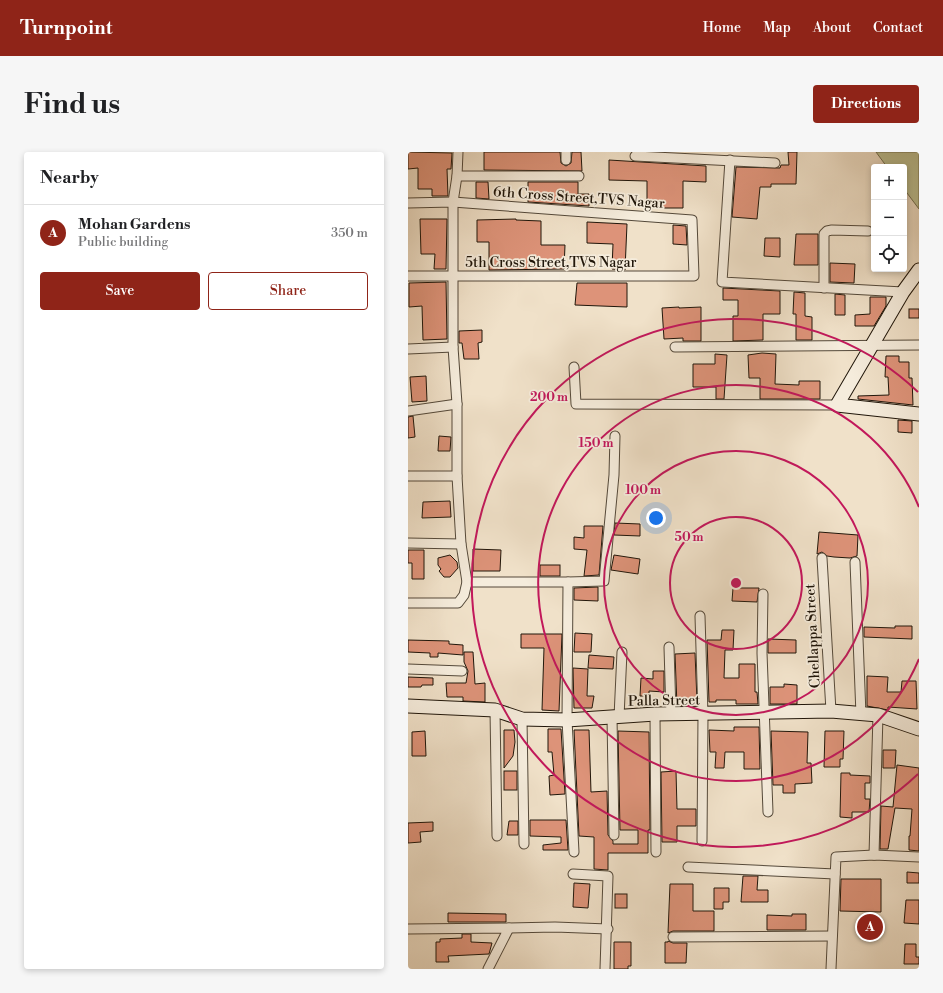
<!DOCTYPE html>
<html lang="en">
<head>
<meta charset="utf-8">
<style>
	:root { --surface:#fff; --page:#f6f6f6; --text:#202124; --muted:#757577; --line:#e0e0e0; --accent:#8f2418 }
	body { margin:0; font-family:"Libre Bodoni",serif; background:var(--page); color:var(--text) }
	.controls { position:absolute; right:12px; top:12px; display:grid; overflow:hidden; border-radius:4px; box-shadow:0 2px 6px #0003 }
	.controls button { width:36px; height:36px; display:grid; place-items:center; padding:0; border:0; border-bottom:1px solid var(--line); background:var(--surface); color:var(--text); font:20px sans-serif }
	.you { position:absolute; left:248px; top:366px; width:14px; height:14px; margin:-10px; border:3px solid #fff; border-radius:50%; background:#1a73e8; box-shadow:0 0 0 6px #1a73e833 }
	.badge { display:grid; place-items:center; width:26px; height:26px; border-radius:50%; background:var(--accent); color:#fff; font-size:13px; font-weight:700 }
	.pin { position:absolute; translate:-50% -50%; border:2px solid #fff; box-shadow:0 1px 4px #0006 }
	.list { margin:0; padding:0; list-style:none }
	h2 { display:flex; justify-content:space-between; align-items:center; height:52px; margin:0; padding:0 16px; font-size:17px }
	h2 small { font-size:13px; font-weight:400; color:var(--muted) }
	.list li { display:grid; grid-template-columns:26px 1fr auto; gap:12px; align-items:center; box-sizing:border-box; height:56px; padding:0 16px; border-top:1px solid var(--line) }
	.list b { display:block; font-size:15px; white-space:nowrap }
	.list p { margin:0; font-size:13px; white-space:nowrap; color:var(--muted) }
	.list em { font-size:13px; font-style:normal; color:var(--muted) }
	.actions { display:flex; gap:8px; padding:12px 16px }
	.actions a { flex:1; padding:9px 0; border:1px solid var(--accent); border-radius:4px; text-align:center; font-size:14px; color:var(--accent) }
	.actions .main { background:var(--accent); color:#fff }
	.icon { flex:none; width:22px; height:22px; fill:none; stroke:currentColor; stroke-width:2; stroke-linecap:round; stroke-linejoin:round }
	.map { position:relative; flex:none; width:511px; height:817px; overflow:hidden; border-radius:4px }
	header { display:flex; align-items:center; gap:24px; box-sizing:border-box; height:56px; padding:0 20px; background:var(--accent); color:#fff }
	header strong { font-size:19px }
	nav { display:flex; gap:22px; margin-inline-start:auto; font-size:14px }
	.intro { display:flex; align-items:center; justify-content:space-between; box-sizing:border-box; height:96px; padding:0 24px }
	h1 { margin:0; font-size:28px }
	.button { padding:10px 18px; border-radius:4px; background:var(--accent); color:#fff; font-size:14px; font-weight:700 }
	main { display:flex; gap:24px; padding:0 24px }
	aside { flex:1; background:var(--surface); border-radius:4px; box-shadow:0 2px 6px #0003 }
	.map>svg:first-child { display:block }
	.green { fill:#bcc294; stroke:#6e6c4f }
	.building { fill:#dd9379; stroke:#20160a }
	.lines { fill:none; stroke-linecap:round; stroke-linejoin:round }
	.street-casing { stroke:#54493a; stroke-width:11 }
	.secondary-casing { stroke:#20160a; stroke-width:15 }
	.street { stroke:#f5ecdc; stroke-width:9 }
	.secondary { stroke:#f5ecdc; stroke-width:13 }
	.ring { fill:none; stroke:#c2185b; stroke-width:2 }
	.labels { text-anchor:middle; stroke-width:3.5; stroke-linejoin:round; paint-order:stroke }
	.street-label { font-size:14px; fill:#20160a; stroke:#f5ecdc }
	.centre { fill:#c2185b; stroke:#f5ecdc; stroke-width:2 }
	.ring-label { font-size:12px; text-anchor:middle; font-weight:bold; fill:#c2185b; stroke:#f5ecdc; stroke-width:3.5; stroke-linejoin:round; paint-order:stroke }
</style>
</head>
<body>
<header>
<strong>Turnpoint</strong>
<nav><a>Home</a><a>Map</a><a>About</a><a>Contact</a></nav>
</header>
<div class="intro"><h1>Find us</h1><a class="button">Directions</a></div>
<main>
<aside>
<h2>Nearby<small></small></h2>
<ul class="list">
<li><span class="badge">A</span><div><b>Mohan Gardens</b><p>Public building</p></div><em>350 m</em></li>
</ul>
<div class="actions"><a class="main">Save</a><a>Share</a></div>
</aside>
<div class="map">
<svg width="511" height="817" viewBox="0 0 511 817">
	<rect width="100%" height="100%" fill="#f0e1c9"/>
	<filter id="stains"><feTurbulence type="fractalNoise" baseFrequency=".005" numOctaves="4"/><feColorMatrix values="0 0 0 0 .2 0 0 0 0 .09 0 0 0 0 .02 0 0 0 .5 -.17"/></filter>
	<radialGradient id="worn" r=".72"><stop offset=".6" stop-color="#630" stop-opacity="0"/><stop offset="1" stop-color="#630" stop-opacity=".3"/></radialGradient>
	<polygon class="green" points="468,0 511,0 511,57 496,37 496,15 479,15"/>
	<g class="building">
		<polygon points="0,0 44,1 43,17 39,17 40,44 24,44 24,37 10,37 10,16 0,17"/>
		<polygon points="76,0 152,0 153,11 158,14 163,11 164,0 173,0 174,19 76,18"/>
		<polygon points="380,0 389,0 388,32 363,32 363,35 352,35 349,67 324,65 328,15 372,16 373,13 381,13"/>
		<polygon points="201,8 298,14 298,30 275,29 275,56 239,56 239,29 201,28"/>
		<polygon points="68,30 80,30 81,47 68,46"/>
		<polygon points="120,30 170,30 170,42 181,42 181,54 120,50"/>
		<polygon points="12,67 39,67 38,117 26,117 27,102 13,102"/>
		<polygon points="108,67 108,68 133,69 133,93 157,93 156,117 81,118 81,90 69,90 69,68"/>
		<polygon points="179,70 219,72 217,118 204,117 205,92 179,91"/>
		<polygon points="265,73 278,74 279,93 265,92"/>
		<polygon points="388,82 410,82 410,113 386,113"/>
		<polygon points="357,86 372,86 372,105 356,104"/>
		<polygon points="422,111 447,112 446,131 422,130"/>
		<polygon points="38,130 39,187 15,188 14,154 1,155 1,131"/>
		<polygon points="169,131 219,131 219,155 167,153"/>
		<polygon points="315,136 372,139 372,162 355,162 355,188 325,189 325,164 330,164 330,148 315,148"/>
		<polygon points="386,140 397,141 397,164 404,165 404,188 388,188 388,162 385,162"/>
		<polygon points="427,142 437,143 437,163 427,163"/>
		<polygon points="462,145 478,145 478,154 466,174 447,174 447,163 462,162"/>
		<polygon points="271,155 271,156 293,155 293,189 275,189 275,186 256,187 254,156"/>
		<rect x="501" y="157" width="10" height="9"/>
		<polygon points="74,178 74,190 70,191 71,207 56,207 54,191 51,191 51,179"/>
		<polygon points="354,201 368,202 367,232 391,233 391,229 412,229 412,247 352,247 352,226 341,226 340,203"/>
		<polygon points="307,202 319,203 316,247 308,247 308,235 285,235 285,212 307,212"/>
		<polygon points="478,204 491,204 491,210 501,210 501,226 504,226 505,253 450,247 450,244 481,243 480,225 477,225"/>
		<polygon points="18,224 19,249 4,250 2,225"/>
		<polygon points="5,264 7,285 0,286 0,265"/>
		<polygon points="490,268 504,269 504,281 490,280"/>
		<polygon points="31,284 43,285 42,299 30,299"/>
		<polygon points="42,349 43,365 14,366 15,350"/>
		<polygon points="207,371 232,372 232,384 206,383"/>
		<polygon points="176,374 195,374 191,423 176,424 179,398 166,397 166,385 176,386"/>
		<polygon points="411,380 450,383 449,404 442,406 426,405 419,404 414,400 409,402"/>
		<polygon points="65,397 93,398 92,419 65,419"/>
		<polygon points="0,398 16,398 16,427 4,427 4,411 0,411"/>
		<polygon points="42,403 49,410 50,416 42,425 36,425 31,419 33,417 30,413 30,406"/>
		<polygon points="206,403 232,407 230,422 203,418"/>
		<rect x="132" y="413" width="20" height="11"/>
		<polygon points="190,435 190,449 166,448 166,436"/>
		<polygon points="325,436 351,436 349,450 324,449"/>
		<polygon points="487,474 504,474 504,487 456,485 456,475 487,476"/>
		<polygon points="314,478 326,478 325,498 317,498 316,526 331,526 331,512 347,512 347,540 349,540 350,552 328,552 328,548 308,548 308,550 301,550 299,488 313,488"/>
		<polygon points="167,481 184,482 183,500 166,500"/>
		<polygon points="113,482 154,482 151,559 134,558 136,496 113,496"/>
		<polygon points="360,487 388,488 388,501 360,501"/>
		<polygon points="0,488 41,489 41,492 55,493 55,503 30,501 30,505 22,505 22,501 0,500"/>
		<polygon points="56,500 65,500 67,532 77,531 77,550 55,549 55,545 39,545 38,531 58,531 60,519 56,510"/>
		<polygon points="287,501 289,549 286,553 269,554 267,502"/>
		<polygon points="181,503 206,505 205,517 180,516"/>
		<polygon points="165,516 180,517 179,544 186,544 184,556 166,556"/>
		<polygon points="245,519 256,519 256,540 241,539 241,544 232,544 233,526 245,527"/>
		<polygon points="459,524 480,525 479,540 493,540 494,529 508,529 509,557 480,555 480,558 459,554"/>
		<polygon points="0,525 25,526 25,533 14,533 13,535 0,535"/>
		<polygon points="376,532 389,533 389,552 362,552 362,535 376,535"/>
		<polygon points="326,575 351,575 352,617 336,617 336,600 317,600 316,616 307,616 308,600 302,600 301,578 326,579"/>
		<polygon points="140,577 153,577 157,642 142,643 141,624 146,623 144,600 140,600"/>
		<polygon points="96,578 106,578 107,590 105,604 96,616"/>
		<polygon points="166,578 181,578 183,640 199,639 200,683 205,689 205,692 230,692 230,678 212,678 210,579 241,580 242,678 240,678 240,701 200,701 200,718 186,717 186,685 171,684"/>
		<polygon points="17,579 18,604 4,604 4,580"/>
		<polygon points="363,579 400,580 399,611 403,611 404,631 387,632 387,641 375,641 375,633 365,633"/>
		<polygon points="417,579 436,579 435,607 432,607 432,615 416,615"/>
		<polygon points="475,598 488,598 487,616 475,616"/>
		<polygon points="489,613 511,616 511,699 501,698 501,684 502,684 504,657 487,656 480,697 472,697 473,654 485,655"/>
		<rect x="96" y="619" width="13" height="19"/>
		<polygon points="268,619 269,657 288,657 288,674 269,674 269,690 254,690 253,620"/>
		<polygon points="433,621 442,621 442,623 462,624 462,631 457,631 457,647 462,647 461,660 444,660 444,666 432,665"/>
		<polygon points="122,668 158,668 160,698 135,698 135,693 153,691 153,685 122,684"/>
		<polygon points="101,669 110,669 110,683 99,683"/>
		<polygon points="25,670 25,679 12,680 13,690 0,691 0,671"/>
		<polygon points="499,720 511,721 511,731 499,731"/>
		<polygon points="335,724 350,724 349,738 360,738 360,750 333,750"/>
		<polygon points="433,727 473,727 473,760 432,759"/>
		<polygon points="166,731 182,732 180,756 165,755"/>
		<polygon points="262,732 285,732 285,759 306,759 306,779 265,779 260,781"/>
		<polygon points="306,736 321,736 321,750 315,750 315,757 306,757"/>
		<rect x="207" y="742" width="12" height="14"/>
		<polygon points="498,748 511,748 511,772 496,771"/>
		<polygon points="40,761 98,762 98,770 40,770"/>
		<polygon points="384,762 398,762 398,778 359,778 359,763 384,764"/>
		<polygon points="54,782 63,782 63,790 84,791 81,802 40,804 41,810 28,810 28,790 32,790 32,787 54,786"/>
		<polygon points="260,789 265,791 279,791 278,811 257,811 257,790 260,790"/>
		<polygon points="206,790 223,790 223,814 220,814 220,817 206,817"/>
		<polygon points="497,792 508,792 508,805 511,805 511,812 496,812"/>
	</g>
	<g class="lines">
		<defs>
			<g id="street">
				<polyline points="50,0 49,24 45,50 45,195 49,252 49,324 53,392 59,430 160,430 159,568 166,700"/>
				<polyline points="158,0 158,8"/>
				<polyline points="227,4 367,11"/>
				<polyline points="322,8 314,130 495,140"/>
				<polyline points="49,24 171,24"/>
				<polyline points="0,51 45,50 284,68 286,124 0,124"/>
				<polyline points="416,136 416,82 419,79 424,78 460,79"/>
				<polyline points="267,195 511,193"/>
				<polyline points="0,197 45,195"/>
				<polyline points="166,215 168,252 429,253"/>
				<polyline points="0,259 49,252"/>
				<polyline points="0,324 49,324"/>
				<polyline points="0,391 53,392"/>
				<polyline points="414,406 423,559"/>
				<polyline points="447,410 453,563"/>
				<polyline points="160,430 196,429 206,323 207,284"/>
				<polyline points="355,442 354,501 360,660"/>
				<polyline points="0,451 50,451 56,443 59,430"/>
				<polyline points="292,464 295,563 294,689"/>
				<polyline points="261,495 263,562"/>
				<polyline points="0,517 54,519"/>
				<polyline points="87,558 89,684"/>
				<polyline points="247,562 248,700"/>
				<polyline points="204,565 206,683"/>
				<polyline points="211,565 214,500"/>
				<polyline points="114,567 116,692"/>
				<polyline points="466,703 470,563"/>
				<polyline points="280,715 427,722"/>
				<polyline points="165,722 200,724 197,817"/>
				<polyline points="101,776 147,775 200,777"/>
				<polyline points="0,777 101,776 80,817"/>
				<polyline points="265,785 424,784"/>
				<polyline points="423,817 428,705 466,703 511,705"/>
			</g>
			<g id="secondary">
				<polyline points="511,118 495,140 429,253 511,262"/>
				<polyline points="0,554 87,558 114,567 159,568 247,562 423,559 470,563 511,577"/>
			</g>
		</defs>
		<use href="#street" class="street-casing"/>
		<use href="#secondary" class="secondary-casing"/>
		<use href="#street" class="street"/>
		<use href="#secondary" class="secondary"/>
	</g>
	<g class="ring">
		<circle cx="328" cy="431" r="66"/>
		<circle cx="328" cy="431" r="132"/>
		<path d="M511 507A198 198 0 1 1 511 355"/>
		<path d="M510 622A264 264 0 1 1 510 240"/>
	</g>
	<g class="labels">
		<g class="street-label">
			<text transform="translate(171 45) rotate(4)" y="5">6th Cross Street,TVS Nagar</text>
			<text x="143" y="115">5th Cross Street,TVS Nagar</text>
			<text transform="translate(404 484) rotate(-93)" y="5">Chellappa Street</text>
			<text transform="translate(256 548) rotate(-1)" y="5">Palla Street</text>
		</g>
	</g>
	<circle cx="328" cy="431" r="6" class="centre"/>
	<g class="ring-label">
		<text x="141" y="249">200 m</text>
		<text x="188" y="295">150 m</text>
		<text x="235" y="342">100 m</text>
		<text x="281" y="389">50 m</text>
	</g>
	<rect width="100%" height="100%" filter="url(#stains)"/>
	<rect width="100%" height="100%" fill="url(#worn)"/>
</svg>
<div class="controls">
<button>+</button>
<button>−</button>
<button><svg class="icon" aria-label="locate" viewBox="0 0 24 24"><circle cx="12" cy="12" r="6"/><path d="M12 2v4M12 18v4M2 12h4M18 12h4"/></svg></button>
</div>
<div class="you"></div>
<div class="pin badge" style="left:462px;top:775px">A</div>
</div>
</main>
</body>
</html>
